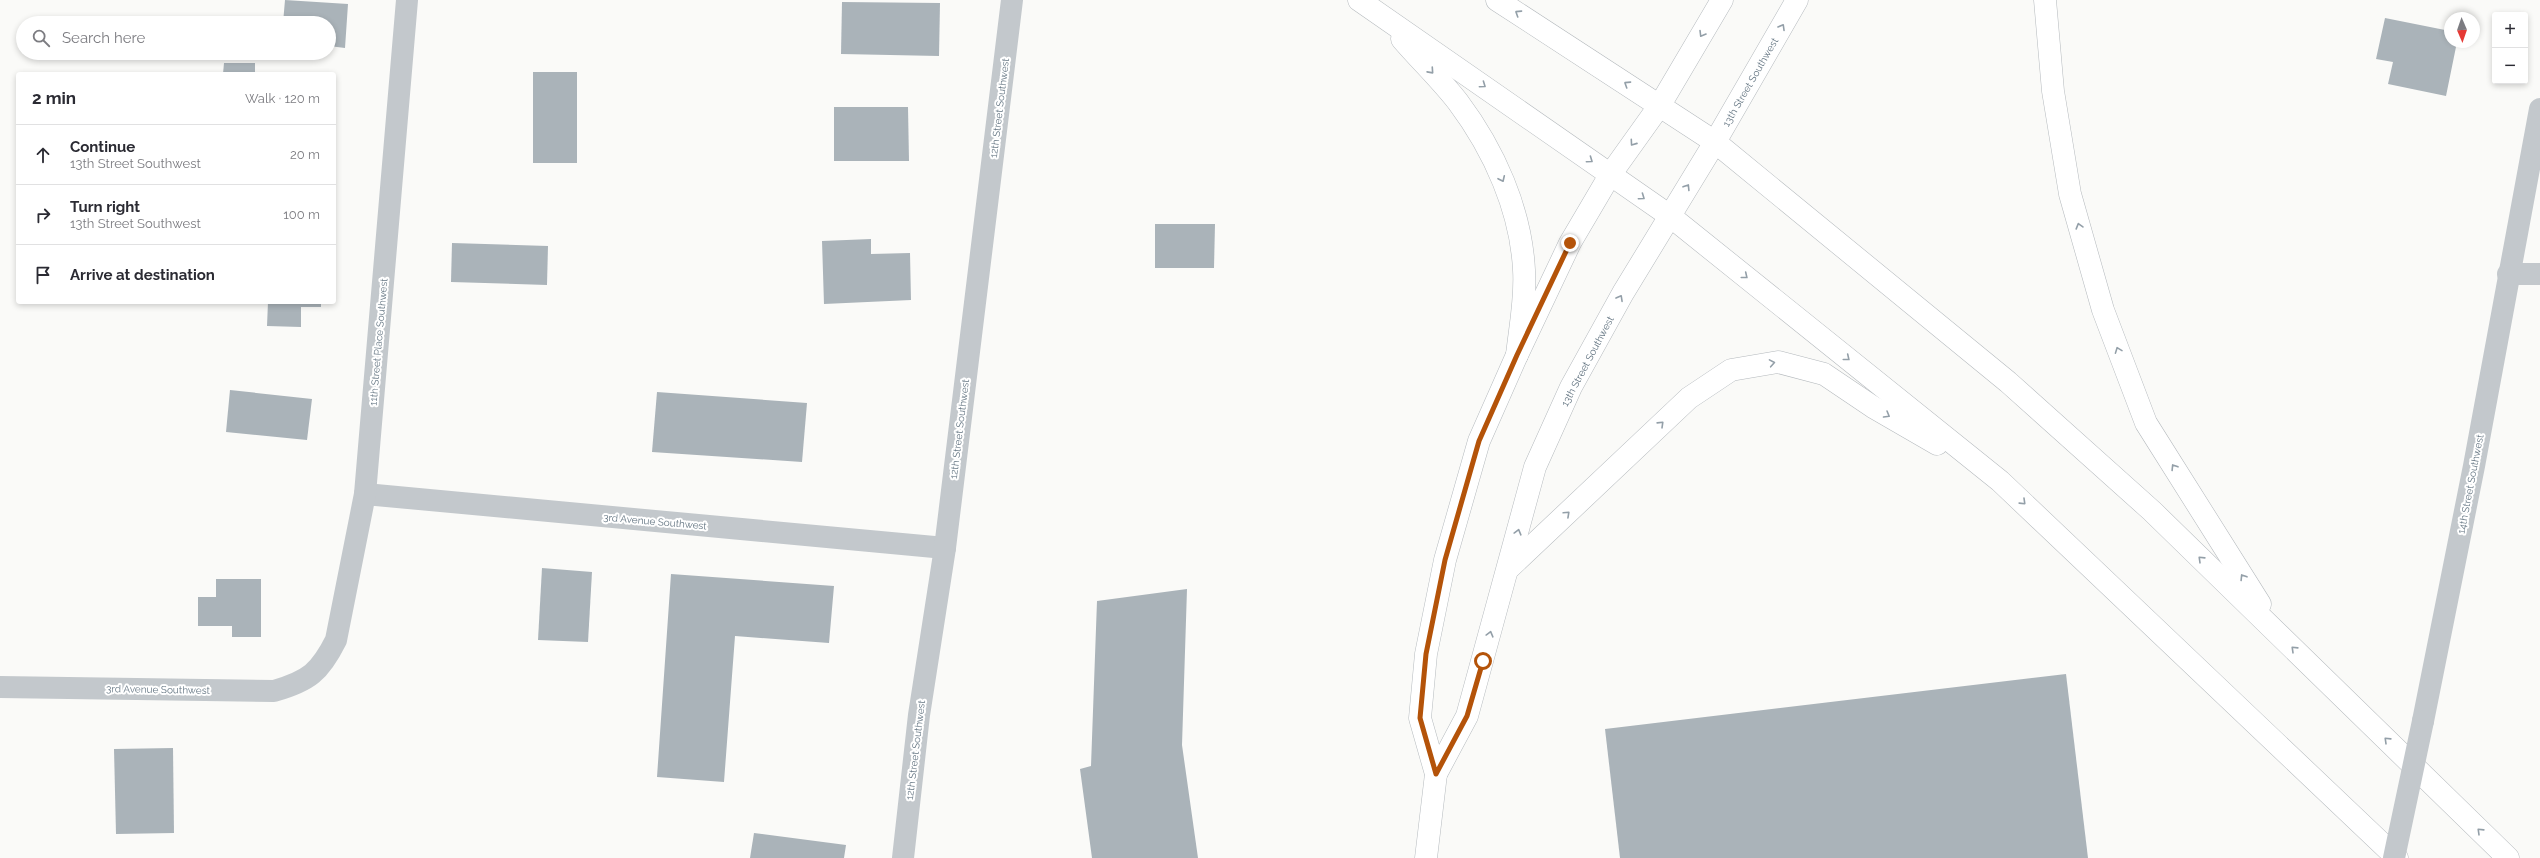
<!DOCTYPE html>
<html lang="en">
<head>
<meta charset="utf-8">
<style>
	:root { --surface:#fff; --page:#f2f2f3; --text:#2b2b33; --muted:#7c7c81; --line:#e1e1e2 }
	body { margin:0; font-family:Raleway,sans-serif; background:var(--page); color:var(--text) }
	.controls { position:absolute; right:12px; top:12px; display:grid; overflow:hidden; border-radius:4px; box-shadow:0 2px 6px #0003 }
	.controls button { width:36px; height:36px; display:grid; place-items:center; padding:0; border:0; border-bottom:1px solid var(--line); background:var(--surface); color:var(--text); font:20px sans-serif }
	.compass { position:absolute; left:2444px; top:12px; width:36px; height:36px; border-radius:50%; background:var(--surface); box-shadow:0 2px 6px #0003; rotate:178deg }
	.stop { position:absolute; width:12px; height:12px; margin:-9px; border:3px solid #b45309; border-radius:50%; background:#fff }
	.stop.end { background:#b45309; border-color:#fff; box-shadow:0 1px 4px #0008 }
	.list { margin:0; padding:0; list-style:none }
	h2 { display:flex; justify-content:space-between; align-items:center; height:52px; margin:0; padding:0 16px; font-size:17px }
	h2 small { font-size:13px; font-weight:400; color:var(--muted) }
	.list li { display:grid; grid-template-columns:26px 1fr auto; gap:12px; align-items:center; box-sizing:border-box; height:60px; padding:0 16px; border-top:1px solid var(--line) }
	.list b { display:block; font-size:15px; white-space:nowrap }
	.list p { margin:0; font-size:13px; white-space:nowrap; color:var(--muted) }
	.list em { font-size:13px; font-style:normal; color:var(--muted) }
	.icon { flex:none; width:22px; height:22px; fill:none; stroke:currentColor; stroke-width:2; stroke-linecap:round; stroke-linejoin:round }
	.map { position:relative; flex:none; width:2540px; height:858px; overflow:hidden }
	.search { position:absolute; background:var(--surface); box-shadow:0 2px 6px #0003; left:16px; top:16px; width:320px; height:44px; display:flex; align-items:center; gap:10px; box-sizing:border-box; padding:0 14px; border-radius:22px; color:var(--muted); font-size:15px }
	.panel { position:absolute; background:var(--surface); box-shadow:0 2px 6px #0003; left:16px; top:72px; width:320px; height:232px; border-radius:4px }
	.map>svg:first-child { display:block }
	.building { fill:#aab3b9 }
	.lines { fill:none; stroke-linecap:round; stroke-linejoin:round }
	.primary-casing { stroke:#b5babe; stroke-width:23 }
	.highway-casing { stroke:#b4b9bd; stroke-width:23 }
	.lane { stroke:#c3c8cc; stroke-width:22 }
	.street { stroke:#c3c8cc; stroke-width:22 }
	.primary { stroke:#fff; stroke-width:22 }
	.highway { stroke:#fff; stroke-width:22 }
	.street-bridge { stroke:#c3c8cc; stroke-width:22 }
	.oneway { stroke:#939fa8 }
	.route { stroke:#b45309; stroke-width:5 }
	.labels { text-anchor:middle; stroke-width:4; stroke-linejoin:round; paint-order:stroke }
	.street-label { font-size:10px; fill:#657683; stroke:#fff }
</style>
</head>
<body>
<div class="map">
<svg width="2540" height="858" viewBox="0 0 2540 858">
	<rect width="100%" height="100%" fill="#fafaf8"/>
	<g class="building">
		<polygon points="285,0 348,4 345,48 329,46 329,23 283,23"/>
		<polygon points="842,2 940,3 939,56 841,54"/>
		<polygon points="2385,18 2450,31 2450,42 2457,42 2446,96 2388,84 2393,62 2376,59"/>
		<polygon points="224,63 255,63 255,74 223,74"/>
		<rect x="533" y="72" width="44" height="91"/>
		<polygon points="834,107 908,107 909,161 834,161"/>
		<polygon points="1155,224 1215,224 1214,268 1155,268"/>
		<polygon points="871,239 871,254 910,253 911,300 824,304 822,241"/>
		<polygon points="452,243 548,246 547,285 451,282"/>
		<polygon points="268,302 321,302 321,307 301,307 301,327 267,326"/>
		<polygon points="230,390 312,399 307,440 226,432"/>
		<polygon points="657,392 807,403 802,462 652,452"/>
		<polygon points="542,568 592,572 588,642 538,640"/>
		<polygon points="671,574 834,586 829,643 735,636 724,782 657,777"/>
		<polygon points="216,579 261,579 261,637 232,637 232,626 198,626 198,597 216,597"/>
		<polygon points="1187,589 1182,745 1198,858 1092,858 1080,769 1091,766 1097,601"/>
		<polygon points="2066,674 2088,858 1620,858 1605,729"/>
		<polygon points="173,748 174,833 116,834 114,749"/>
		<polygon points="754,833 846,845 844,858 750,858"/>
	</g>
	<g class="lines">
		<defs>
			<g id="primary">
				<polyline points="1436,774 1467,716 1535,467 1571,387 1623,293 1715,142 1797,0"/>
				<polyline points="1426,858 1436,774 1420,718 1426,654 1445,560 1479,441 1517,355 1570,243 1610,175 1660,105 1722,0"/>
			</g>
			<g id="highway">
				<polyline points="1359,0 1670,216 2000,481 2397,858"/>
				<polyline points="1497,0 1715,142 2008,382 2152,511 2508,858"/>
				<polyline points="2045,0 2053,91 2070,194 2103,310 2146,423 2260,604"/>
				<path d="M1402,39C1420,60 1441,80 1458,102C1494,150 1521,210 1524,270C1526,298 1520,327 1517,355"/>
				<polyline points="1508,569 1689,398 1731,370 1778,362 1824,374 1873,407 1937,444"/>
			</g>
		</defs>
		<use href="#primary" class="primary-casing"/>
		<use href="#highway" class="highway-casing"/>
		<polyline class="lane" points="365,494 945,548"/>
		<g class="street">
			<polyline points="2508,274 2540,274"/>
			<path d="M0,687L274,691C309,681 320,672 336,640L365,494L407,0"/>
			<polyline points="2423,721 2474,466 2540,109"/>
			<polyline points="903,858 919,715 945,548 1012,0"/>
		</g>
		<use href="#primary" class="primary"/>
		<use href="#highway" class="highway"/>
		<polyline class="street-bridge" points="2394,858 2423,721"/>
	</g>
	<defs><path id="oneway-chevron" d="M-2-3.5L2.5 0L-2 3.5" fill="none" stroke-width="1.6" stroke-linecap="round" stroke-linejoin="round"/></defs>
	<g class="oneway">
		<use href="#oneway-chevron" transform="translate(1518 13) rotate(-147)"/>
		<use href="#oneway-chevron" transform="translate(1782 27) rotate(-60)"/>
		<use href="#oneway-chevron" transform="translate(1702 34) rotate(121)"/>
		<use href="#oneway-chevron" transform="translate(1431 71) rotate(48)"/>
		<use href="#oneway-chevron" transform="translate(1627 84) rotate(-147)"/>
		<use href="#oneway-chevron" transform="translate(1483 85) rotate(35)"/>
		<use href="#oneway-chevron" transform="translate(1633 143) rotate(125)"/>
		<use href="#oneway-chevron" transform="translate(1590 160) rotate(35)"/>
		<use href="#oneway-chevron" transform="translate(1502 179) rotate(65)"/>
		<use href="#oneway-chevron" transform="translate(1687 187) rotate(-58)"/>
		<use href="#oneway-chevron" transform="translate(1642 197) rotate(35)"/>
		<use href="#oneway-chevron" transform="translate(2079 226) rotate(-106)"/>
		<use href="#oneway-chevron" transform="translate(1745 276) rotate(39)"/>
		<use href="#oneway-chevron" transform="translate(1620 298) rotate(-61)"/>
		<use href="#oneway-chevron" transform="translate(2118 350) rotate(-111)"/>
		<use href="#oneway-chevron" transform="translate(1847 358) rotate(39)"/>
		<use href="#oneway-chevron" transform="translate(1772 363) rotate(-10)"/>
		<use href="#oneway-chevron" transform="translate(1887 415) rotate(30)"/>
		<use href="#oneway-chevron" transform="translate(1661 424) rotate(-44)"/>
		<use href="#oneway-chevron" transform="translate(2174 467) rotate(-122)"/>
		<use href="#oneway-chevron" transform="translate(2023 502) rotate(44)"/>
		<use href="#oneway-chevron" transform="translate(1567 514) rotate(-43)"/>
		<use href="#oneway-chevron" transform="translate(1518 532) rotate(-75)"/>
		<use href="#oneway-chevron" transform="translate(2201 559) rotate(-136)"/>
		<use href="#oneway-chevron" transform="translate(2243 577) rotate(-122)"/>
		<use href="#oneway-chevron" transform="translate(1490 634) rotate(-75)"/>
		<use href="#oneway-chevron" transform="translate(2294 649) rotate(-136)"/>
		<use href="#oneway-chevron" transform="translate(2387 740) rotate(-136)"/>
		<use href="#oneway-chevron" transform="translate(2480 831) rotate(-136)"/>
	</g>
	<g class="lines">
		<polyline class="route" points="1483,661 1467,716 1436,774 1420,718 1426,654 1445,560 1479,441 1517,355 1570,243"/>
	</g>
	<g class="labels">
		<g class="street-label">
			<text transform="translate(1750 82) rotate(-60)" y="4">13th Street Southwest</text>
			<text transform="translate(999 108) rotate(-83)" y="4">12th Street Southwest</text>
			<text transform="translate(378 342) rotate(-85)" y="4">11th Street Place Southwest</text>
			<text transform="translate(1587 361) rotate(-62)" y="4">13th Street Southwest</text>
			<text transform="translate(959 429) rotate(-83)" y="4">12th Street Southwest</text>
			<text transform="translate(2470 484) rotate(-79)" y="4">14th Street Southwest</text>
			<text transform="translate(655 521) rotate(5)" y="4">3rd Avenue Southwest</text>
			<text transform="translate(158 689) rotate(1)" y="4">3rd Avenue Southwest</text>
			<text transform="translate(915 750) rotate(-83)" y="4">12th Street Southwest</text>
		</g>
	</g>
</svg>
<div class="controls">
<button>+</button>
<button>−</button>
</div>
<svg class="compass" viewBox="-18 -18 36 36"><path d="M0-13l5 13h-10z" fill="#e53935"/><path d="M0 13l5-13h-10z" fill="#7c7c81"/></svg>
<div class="stop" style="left:1483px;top:661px"></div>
<div class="stop end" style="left:1570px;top:243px"></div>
<div class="search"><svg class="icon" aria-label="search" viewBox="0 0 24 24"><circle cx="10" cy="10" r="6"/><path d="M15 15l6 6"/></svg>Search here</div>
<section class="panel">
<h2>2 min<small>Walk · 120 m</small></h2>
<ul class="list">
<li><svg class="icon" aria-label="ahead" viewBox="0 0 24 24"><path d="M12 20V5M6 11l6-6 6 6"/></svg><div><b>Continue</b><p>13th Street Southwest</p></div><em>20 m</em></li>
<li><svg class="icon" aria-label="right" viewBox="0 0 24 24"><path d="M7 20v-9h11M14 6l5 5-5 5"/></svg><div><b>Turn right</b><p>13th Street Southwest</p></div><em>100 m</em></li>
<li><svg class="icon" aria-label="arrive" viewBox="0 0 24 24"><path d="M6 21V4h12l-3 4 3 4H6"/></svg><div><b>Arrive at destination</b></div></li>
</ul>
</section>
</div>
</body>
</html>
